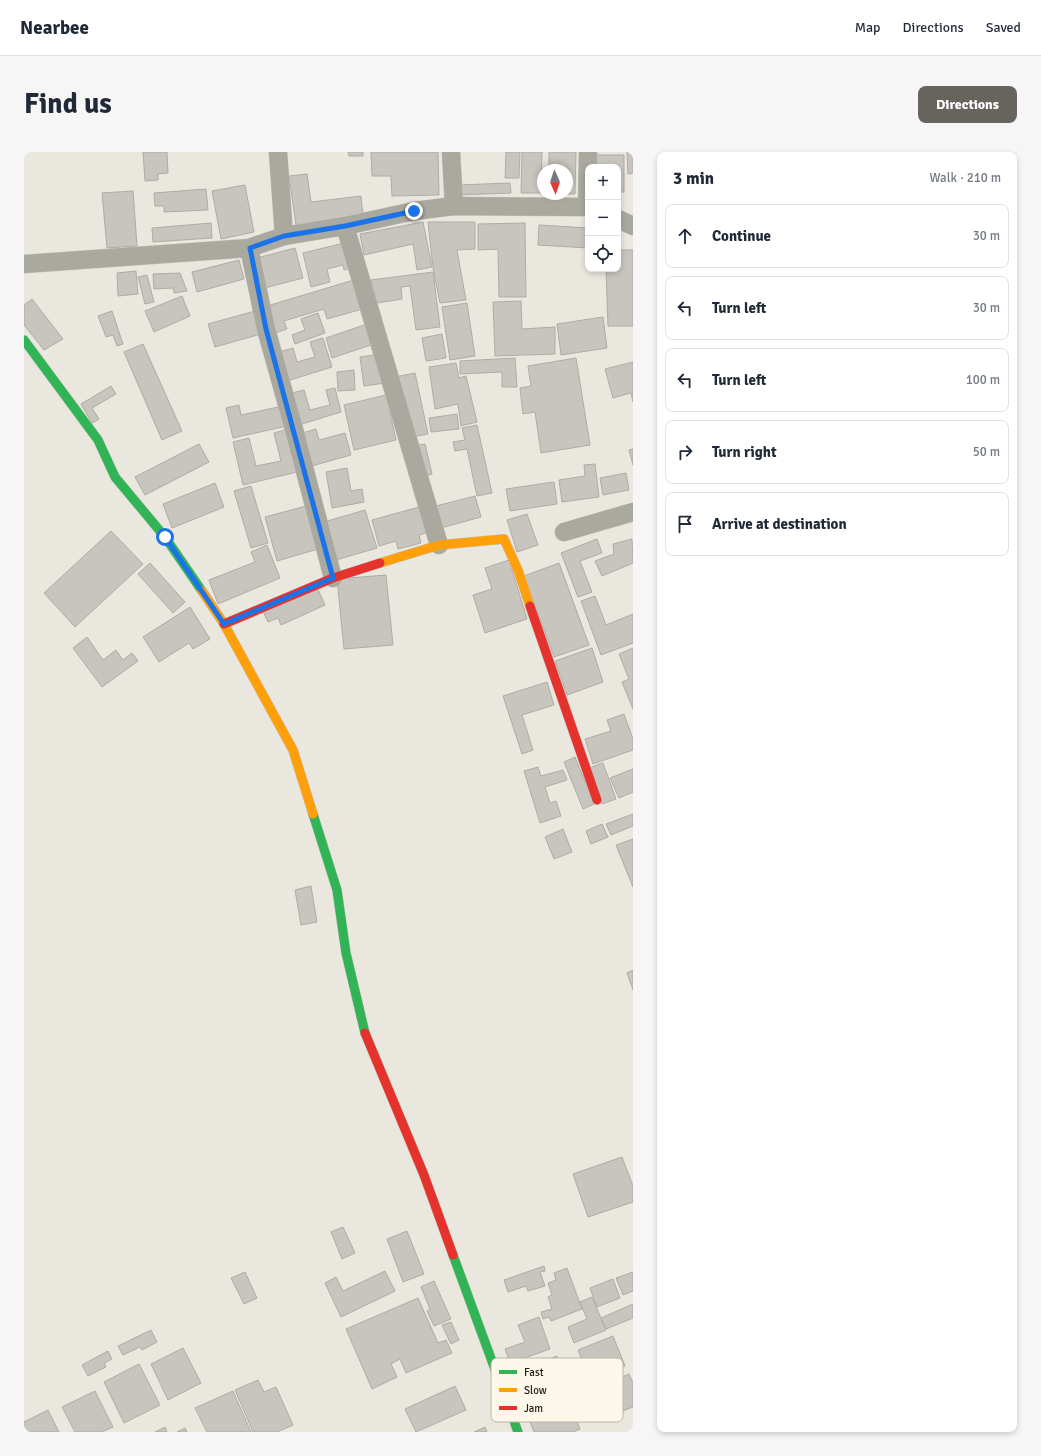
<!DOCTYPE html>
<html lang="en">
<head>
<meta charset="utf-8">
<style>
	:root { --surface:#fff; --page:#f6f6f7; --text:#1f2937; --muted:#747a83; --line:#e0e1e3; --accent:#67645e }
	body { margin:0; font-family:Signika,sans-serif; background:var(--page); color:var(--text) }
	.controls { position:absolute; right:12px; top:12px; display:grid; overflow:hidden; border-radius:8px; box-shadow:0 2px 6px #0003 }
	.controls button { width:36px; height:36px; display:grid; place-items:center; padding:0; border:0; border-bottom:1px solid var(--line); background:var(--surface); color:var(--text); font:20px sans-serif }
	.compass { position:absolute; left:513px; top:12px; width:36px; height:36px; border-radius:50%; background:var(--surface); box-shadow:0 2px 6px #0003; rotate:177deg }
	.stop { position:absolute; width:12px; height:12px; margin:-9px; border:3px solid #1a73e8; border-radius:50%; background:#fff }
	.stop.end { background:#1a73e8; border-color:#fff; box-shadow:0 1px 4px #0008 }
	.list { margin:0; padding:0; list-style:none }
	h2 { display:flex; justify-content:space-between; align-items:center; height:52px; margin:0; padding:0 16px; font-size:17px }
	h2 small { font-size:13px; font-weight:400; color:var(--muted) }
	.list li { display:grid; grid-template-columns:26px 1fr auto; gap:12px; align-items:center; box-sizing:border-box; height:64px; margin:0 8px 8px; padding:0 8px; border:1px solid var(--line); border-radius:8px }
	.list b { display:block; font-size:15px; white-space:nowrap }
	.list em { font-size:13px; font-style:normal; color:var(--muted) }
	.icon { flex:none; width:22px; height:22px; fill:none; stroke:currentColor; stroke-width:2; stroke-linecap:round; stroke-linejoin:round }
	.map { position:relative; flex:none; width:609px; height:1280px; overflow:hidden; border-radius:8px }
	header { display:flex; align-items:center; gap:24px; box-sizing:border-box; height:56px; padding:0 20px; background:var(--surface); border-bottom:1px solid var(--line) }
	header strong { font-size:19px }
	nav { display:flex; gap:22px; margin-inline-start:auto; font-size:14px }
	.intro { display:flex; align-items:center; justify-content:space-between; box-sizing:border-box; height:96px; padding:0 24px }
	h1 { margin:0; font-size:28px }
	.button { padding:10px 18px; border-radius:8px; background:var(--accent); color:#fff; font-size:14px; font-weight:700 }
	main { display:flex; gap:24px; padding:0 24px }
	aside { flex:1; background:var(--surface); border-radius:8px; box-shadow:0 2px 6px #0003 }
	.map>svg:first-child { display:block }
	.building { fill:#c8c5bf; stroke:#afaba5 }
	.lines { fill:none; stroke-linecap:round; stroke-linejoin:round }
	.street-casing { stroke:#c5c2bc; stroke-width:19 }
	.fast-casing { stroke:#c5c2bc; stroke-width:10 }
	.slow-casing { stroke:#c5c2bc; stroke-width:10 }
	.jam-casing { stroke:#c5c2bc; stroke-width:10 }
	.street { stroke:#a9a99f; stroke-width:18 }
	.fast { stroke:#30b455; stroke-width:9 }
	.slow { stroke:#ff9f0a; stroke-width:9 }
	.jam { stroke:#e5322d; stroke-width:9 }
	.route { stroke:#1a73e8; stroke-width:5 }
	.key { fill:#fcf7e8; stroke:#bab6aa; stroke-width:1 }
	.key-label { font-size:11px; fill:#201e18 }
</style>
</head>
<body>
<header>
<strong>Nearbee</strong>
<nav><a>Map</a><a>Directions</a><a>Saved</a></nav>
</header>
<div class="intro"><h1>Find us</h1><a class="button">Directions</a></div>
<main>
<div class="map">
<svg width="609" height="1280" viewBox="0 0 609 1280">
	<rect width="100%" height="100%" fill="#eae7df"/>
	<g class="building">
		<polygon points="119,0 143,0 144,21 134,22 134,28 121,29"/>
		<polygon points="324,0 339,0 339,4 325,4"/>
		<polygon points="347,0 414,0 415,43 368,44 367,24 348,24"/>
		<polygon points="482,0 496,0 495,26 481,26"/>
		<polygon points="498,0 518,0 517,41 497,41"/>
		<polygon points="525,0 552,0 551,42 543,42 543,18 525,18"/>
		<polygon points="603,0 609,0 609,21 604,22"/>
		<polygon points="568,3 600,3 600,40 594,40 594,15 568,15"/>
		<polygon points="283,22 287,50 337,44 339,64 272,73 265,24"/>
		<polygon points="486,31 487,41 434,43 433,33"/>
		<polygon points="221,33 230,80 197,87 188,39"/>
		<polygon points="182,37 184,58 140,60 140,54 131,54 130,41"/>
		<polygon points="109,39 113,94 83,96 78,41"/>
		<polygon points="399,70 408,115 393,118 389,92 340,103 336,82"/>
		<polygon points="404,70 451,70 451,97 433,98 442,148 416,151 409,116"/>
		<polygon points="187,71 188,86 129,90 128,76"/>
		<polygon points="501,71 502,145 475,145 474,97 454,98 454,72"/>
		<polygon points="515,73 564,76 564,96 514,93"/>
		<polygon points="324,90 330,115 320,118 319,113 303,117 306,130 287,135 279,101"/>
		<polygon points="271,96 279,126 237,137 229,107"/>
		<polygon points="594,98 609,98 609,174 584,174 582,117 594,117"/>
		<polygon points="215,108 220,127 173,140 168,120"/>
		<polygon points="112,119 114,142 94,144 93,121"/>
		<polygon points="409,120 416,175 392,178 386,134 377,135 378,147 353,151 347,128"/>
		<polygon points="156,121 163,139 150,141 149,136 130,137 129,122"/>
		<polygon points="123,123 130,150 121,152 114,125"/>
		<polygon points="333,127 342,156 303,167 300,157 260,169 263,177 251,181 243,154"/>
		<polygon points="158,144 166,164 130,180 121,159"/>
		<polygon points="8,147 39,187 20,198 0,173 0,153"/>
		<polygon points="497,149 498,177 531,175 531,202 471,204 469,150"/>
		<polygon points="443,151 451,204 426,208 418,155"/>
		<polygon points="88,159 99,192 93,194 89,183 82,185 74,164"/>
		<polygon points="231,159 237,182 191,195 184,172"/>
		<polygon points="294,161 301,181 271,192 268,183 281,178 277,167"/>
		<polygon points="579,165 583,196 537,203 533,172"/>
		<polygon points="346,171 353,191 308,206 302,186"/>
		<polygon points="418,182 422,206 402,209 398,186"/>
		<polygon points="299,186 308,215 263,229 255,200 269,196 273,210 291,205 286,190"/>
		<polygon points="119,192 158,279 138,288 100,200"/>
		<polygon points="356,202 361,231 340,234 336,205"/>
		<polygon points="491,206 493,235 478,235 478,220 436,222 436,209"/>
		<polygon points="552,206 566,293 517,301 511,260 499,262 496,236 507,234 504,214"/>
		<polygon points="609,210 609,250 607,241 589,246 581,217"/>
		<polygon points="432,211 435,226 442,224 453,270 437,274 434,252 411,257 405,215"/>
		<polygon points="330,218 331,238 314,239 313,220"/>
		<polygon points="391,221 404,282 384,286 371,225"/>
		<polygon points="87,234 92,242 68,256 75,267 68,271 57,252"/>
		<polygon points="311,236 317,260 275,273 268,241 280,238 286,258 306,253 302,238"/>
		<polygon points="362,243 372,288 330,298 320,253"/>
		<polygon points="215,253 217,263 259,254 263,274 209,286 202,256"/>
		<polygon points="433,262 435,277 407,280 405,266"/>
		<polygon points="453,273 468,341 453,344 443,297 431,299 429,290 441,288 438,276"/>
		<polygon points="264,277 273,320 219,333 209,290 225,286 232,314 257,309 250,281"/>
		<polygon points="292,277 295,288 321,281 327,303 284,315 275,282"/>
		<polygon points="175,292 185,310 121,343 111,325"/>
		<polygon points="401,292 408,322 397,325 389,294"/>
		<polygon points="609,297 609,313 605,298"/>
		<polygon points="571,312 575,345 538,350 535,328 561,324 560,313"/>
		<polygon points="323,316 327,339 338,337 340,350 308,356 302,320"/>
		<polygon points="602,321 605,338 579,343 576,326"/>
		<polygon points="530,330 533,352 486,359 482,337"/>
		<polygon points="191,331 200,355 148,376 139,352"/>
		<polygon points="227,334 244,391 227,396 210,339"/>
		<polygon points="451,344 457,365 413,377 408,355"/>
		<polygon points="282,354 294,397 253,409 241,365"/>
		<polygon points="395,355 402,381 395,383 397,391 374,397 372,389 355,394 348,368"/>
		<polygon points="341,358 353,396 312,408 300,370"/>
		<polygon points="503,362 514,393 493,400 483,368"/>
		<polygon points="87,379 119,412 51,475 20,441"/>
		<polygon points="573,387 578,401 556,409 568,440 554,445 537,401"/>
		<polygon points="608,387 609,411 578,424 571,409 590,402 589,392"/>
		<polygon points="243,393 256,426 194,452 185,428 231,410 227,400"/>
		<polygon points="485,408 503,467 461,481 449,443 468,437 461,416"/>
		<polygon points="126,411 161,450 149,461 114,422"/>
		<polygon points="535,411 565,493 530,505 500,424"/>
		<polygon points="362,423 369,493 320,497 313,427"/>
		<polygon points="293,435 301,453 257,473 254,466 244,470 239,459"/>
		<polygon points="571,444 582,473 609,462 609,491 577,503 557,449"/>
		<polygon points="166,455 186,487 169,497 165,491 135,510 119,485"/>
		<polygon points="63,485 79,508 92,498 99,508 108,501 114,509 78,535 49,496"/>
		<polygon points="568,496 579,530 543,543 531,509"/>
		<polygon points="609,496 609,557 598,530 605,527 595,502"/>
		<polygon points="523,530 530,553 498,563 509,598 498,602 479,544"/>
		<polygon points="600,562 609,587 609,598 569,612 561,587 587,579 583,568"/>
		<polygon points="551,605 570,652 559,657 540,610"/>
		<polygon points="579,611 592,647 578,652 565,616"/>
		<polygon points="514,615 517,624 539,618 543,628 521,635 526,651 532,649 537,664 516,671 500,619"/>
		<polygon points="609,617 609,640 595,646 586,626"/>
		<polygon points="609,662 609,674 587,683 582,672"/>
		<polygon points="578,672 584,685 567,692 562,679"/>
		<polygon points="539,677 548,700 530,707 521,685"/>
		<polygon points="609,687 609,735 592,693"/>
		<polygon points="287,734 293,770 277,773 271,738"/>
		<polygon points="609,818 609,838 603,821"/>
		<polygon points="598,1005 609,1034 609,1050 564,1065 549,1022"/>
		<polygon points="319,1075 331,1101 318,1107 307,1080"/>
		<polygon points="383,1079 400,1122 379,1130 363,1087"/>
		<polygon points="520,1114 521,1119 516,1120 521,1134 504,1139 502,1134 484,1140 480,1128"/>
		<polygon points="543,1116 558,1157 527,1169 525,1165 519,1167 517,1160 528,1157 524,1145 528,1143 524,1131 532,1128 530,1121"/>
		<polygon points="361,1119 371,1139 317,1165 301,1131 312,1125 319,1139"/>
		<polygon points="221,1120 233,1146 220,1152 207,1126"/>
		<polygon points="609,1120 609,1139 599,1143 592,1126"/>
		<polygon points="589,1127 596,1146 573,1155 566,1136"/>
		<polygon points="410,1129 427,1167 410,1174 403,1159 406,1157 397,1135"/>
		<polygon points="568,1145 582,1178 550,1191 544,1175 563,1167 556,1150"/>
		<polygon points="394,1146 414,1191 422,1188 428,1201 382,1221 376,1207 367,1212 373,1225 348,1237 322,1177"/>
		<polygon points="609,1152 609,1166 582,1177 577,1166"/>
		<polygon points="515,1165 526,1197 486,1211 481,1197 501,1190 494,1173"/>
		<polygon points="427,1170 435,1188 427,1192 418,1173"/>
		<polygon points="127,1178 133,1190 118,1198 116,1195 99,1203 94,1194"/>
		<polygon points="589,1184 601,1214 566,1228 554,1198"/>
		<polygon points="159,1196 177,1231 144,1248 127,1212"/>
		<polygon points="84,1199 88,1207 80,1211 82,1215 64,1224 58,1213"/>
		<polygon points="533,1204 544,1232 494,1251 489,1237 499,1233 494,1219"/>
		<polygon points="115,1212 136,1253 100,1271 80,1230"/>
		<polygon points="605,1222 609,1231 609,1255 581,1266 569,1237"/>
		<polygon points="234,1228 240,1240 252,1235 269,1273 253,1280 229,1280 211,1238"/>
		<polygon points="431,1234 442,1258 392,1280 381,1257"/>
		<polygon points="71,1239 89,1275 78,1280 51,1280 38,1255"/>
		<polygon points="209,1239 227,1280 183,1280 171,1256"/>
		<polygon points="547,1254 556,1277 549,1280 510,1280 506,1270"/>
		<polygon points="24,1258 35,1280 0,1280 0,1270"/>
		<polygon points="141,1275 143,1280 131,1280"/>
		<polygon points="461,1275 463,1280 450,1280"/>
		<polygon points="161,1276 163,1280 153,1280"/>
	</g>
	<g class="lines">
		<defs>
			<g id="street">
				<polyline points="254,0 260,84"/>
				<polyline points="427,0 430,54"/>
				<polyline points="563,55 564,0"/>
				<polyline points="594,67 609,74"/>
				<polyline points="321,74 415,393"/>
				<polyline points="225,96 242,177 271,281 309,426"/>
				<polyline points="0,112 225,96 260,84 321,74 390,59 430,54 564,55"/>
				<polyline points="540,380 609,360"/>
			</g>
			<g id="fast">
				<polyline points="0,188 74,288 91,325 141,385 178,439"/>
				<polyline points="289,662 313,738 322,801 341,881"/>
				<polyline points="429,1103 494,1280"/>
			</g>
			<g id="slow">
				<polyline points="356,411 415,393 480,387 494,418 506,454"/>
				<polyline points="178,439 200,472 269,598 289,662"/>
			</g>
			<g id="jam">
				<polyline points="506,454 573,648"/>
				<polyline points="200,472 309,426 356,411"/>
				<polyline points="341,881 400,1023 429,1103"/>
			</g>
		</defs>
		<use href="#street" class="street-casing"/>
		<use href="#fast" class="fast-casing"/>
		<use href="#slow" class="slow-casing"/>
		<use href="#jam" class="jam-casing"/>
		<use href="#street" class="street"/>
		<use href="#fast" class="fast"/>
		<use href="#slow" class="slow"/>
		<use href="#jam" class="jam"/>
	</g>
	<g class="lines">
		<polyline class="route" points="141,385 200,472 309,426 242,177 226,96 260,84 321,74 390,59"/>
	</g>
	<rect x="467" y="1206" width="132" height="64" rx="6" class="key"/>
	<rect x="475" y="1218" width="18" height="4" fill="#30b455"/>
	<rect x="475" y="1236" width="18" height="4" fill="#ff9f0a"/>
	<rect x="475" y="1254" width="18" height="4" fill="#e5322d"/>
	<g class="key-label">
		<text x="500" y="1224">Fast</text>
		<text x="500" y="1242">Slow</text>
		<text x="500" y="1260">Jam</text>
	</g>
</svg>
<div class="controls">
<button>+</button>
<button>−</button>
<button><svg class="icon" aria-label="locate" viewBox="0 0 24 24"><circle cx="12" cy="12" r="6"/><path d="M12 2v4M12 18v4M2 12h4M18 12h4"/></svg></button>
</div>
<svg class="compass" viewBox="-18 -18 36 36"><path d="M0-13l5 13h-10z" fill="#e53935"/><path d="M0 13l5-13h-10z" fill="#747a83"/></svg>
<div class="stop" style="left:141px;top:385px"></div>
<div class="stop end" style="left:390px;top:59px"></div>
</div>
<aside>
<h2>3 min<small>Walk · 210 m</small></h2>
<ul class="list">
<li><svg class="icon" aria-label="ahead" viewBox="0 0 24 24"><path d="M12 20V5M6 11l6-6 6 6"/></svg><div><b>Continue</b></div><em>30 m</em></li>
<li><svg class="icon" aria-label="left" viewBox="0 0 24 24"><path d="M17 20v-9H6M10 6l-5 5 5 5"/></svg><div><b>Turn left</b></div><em>30 m</em></li>
<li><svg class="icon" aria-label="left" viewBox="0 0 24 24"><path d="M17 20v-9H6M10 6l-5 5 5 5"/></svg><div><b>Turn left</b></div><em>100 m</em></li>
<li><svg class="icon" aria-label="right" viewBox="0 0 24 24"><path d="M7 20v-9h11M14 6l5 5-5 5"/></svg><div><b>Turn right</b></div><em>50 m</em></li>
<li><svg class="icon" aria-label="arrive" viewBox="0 0 24 24"><path d="M6 21V4h12l-3 4 3 4H6"/></svg><div><b>Arrive at destination</b></div></li>
</ul>
</aside>
</main>
</body>
</html>
